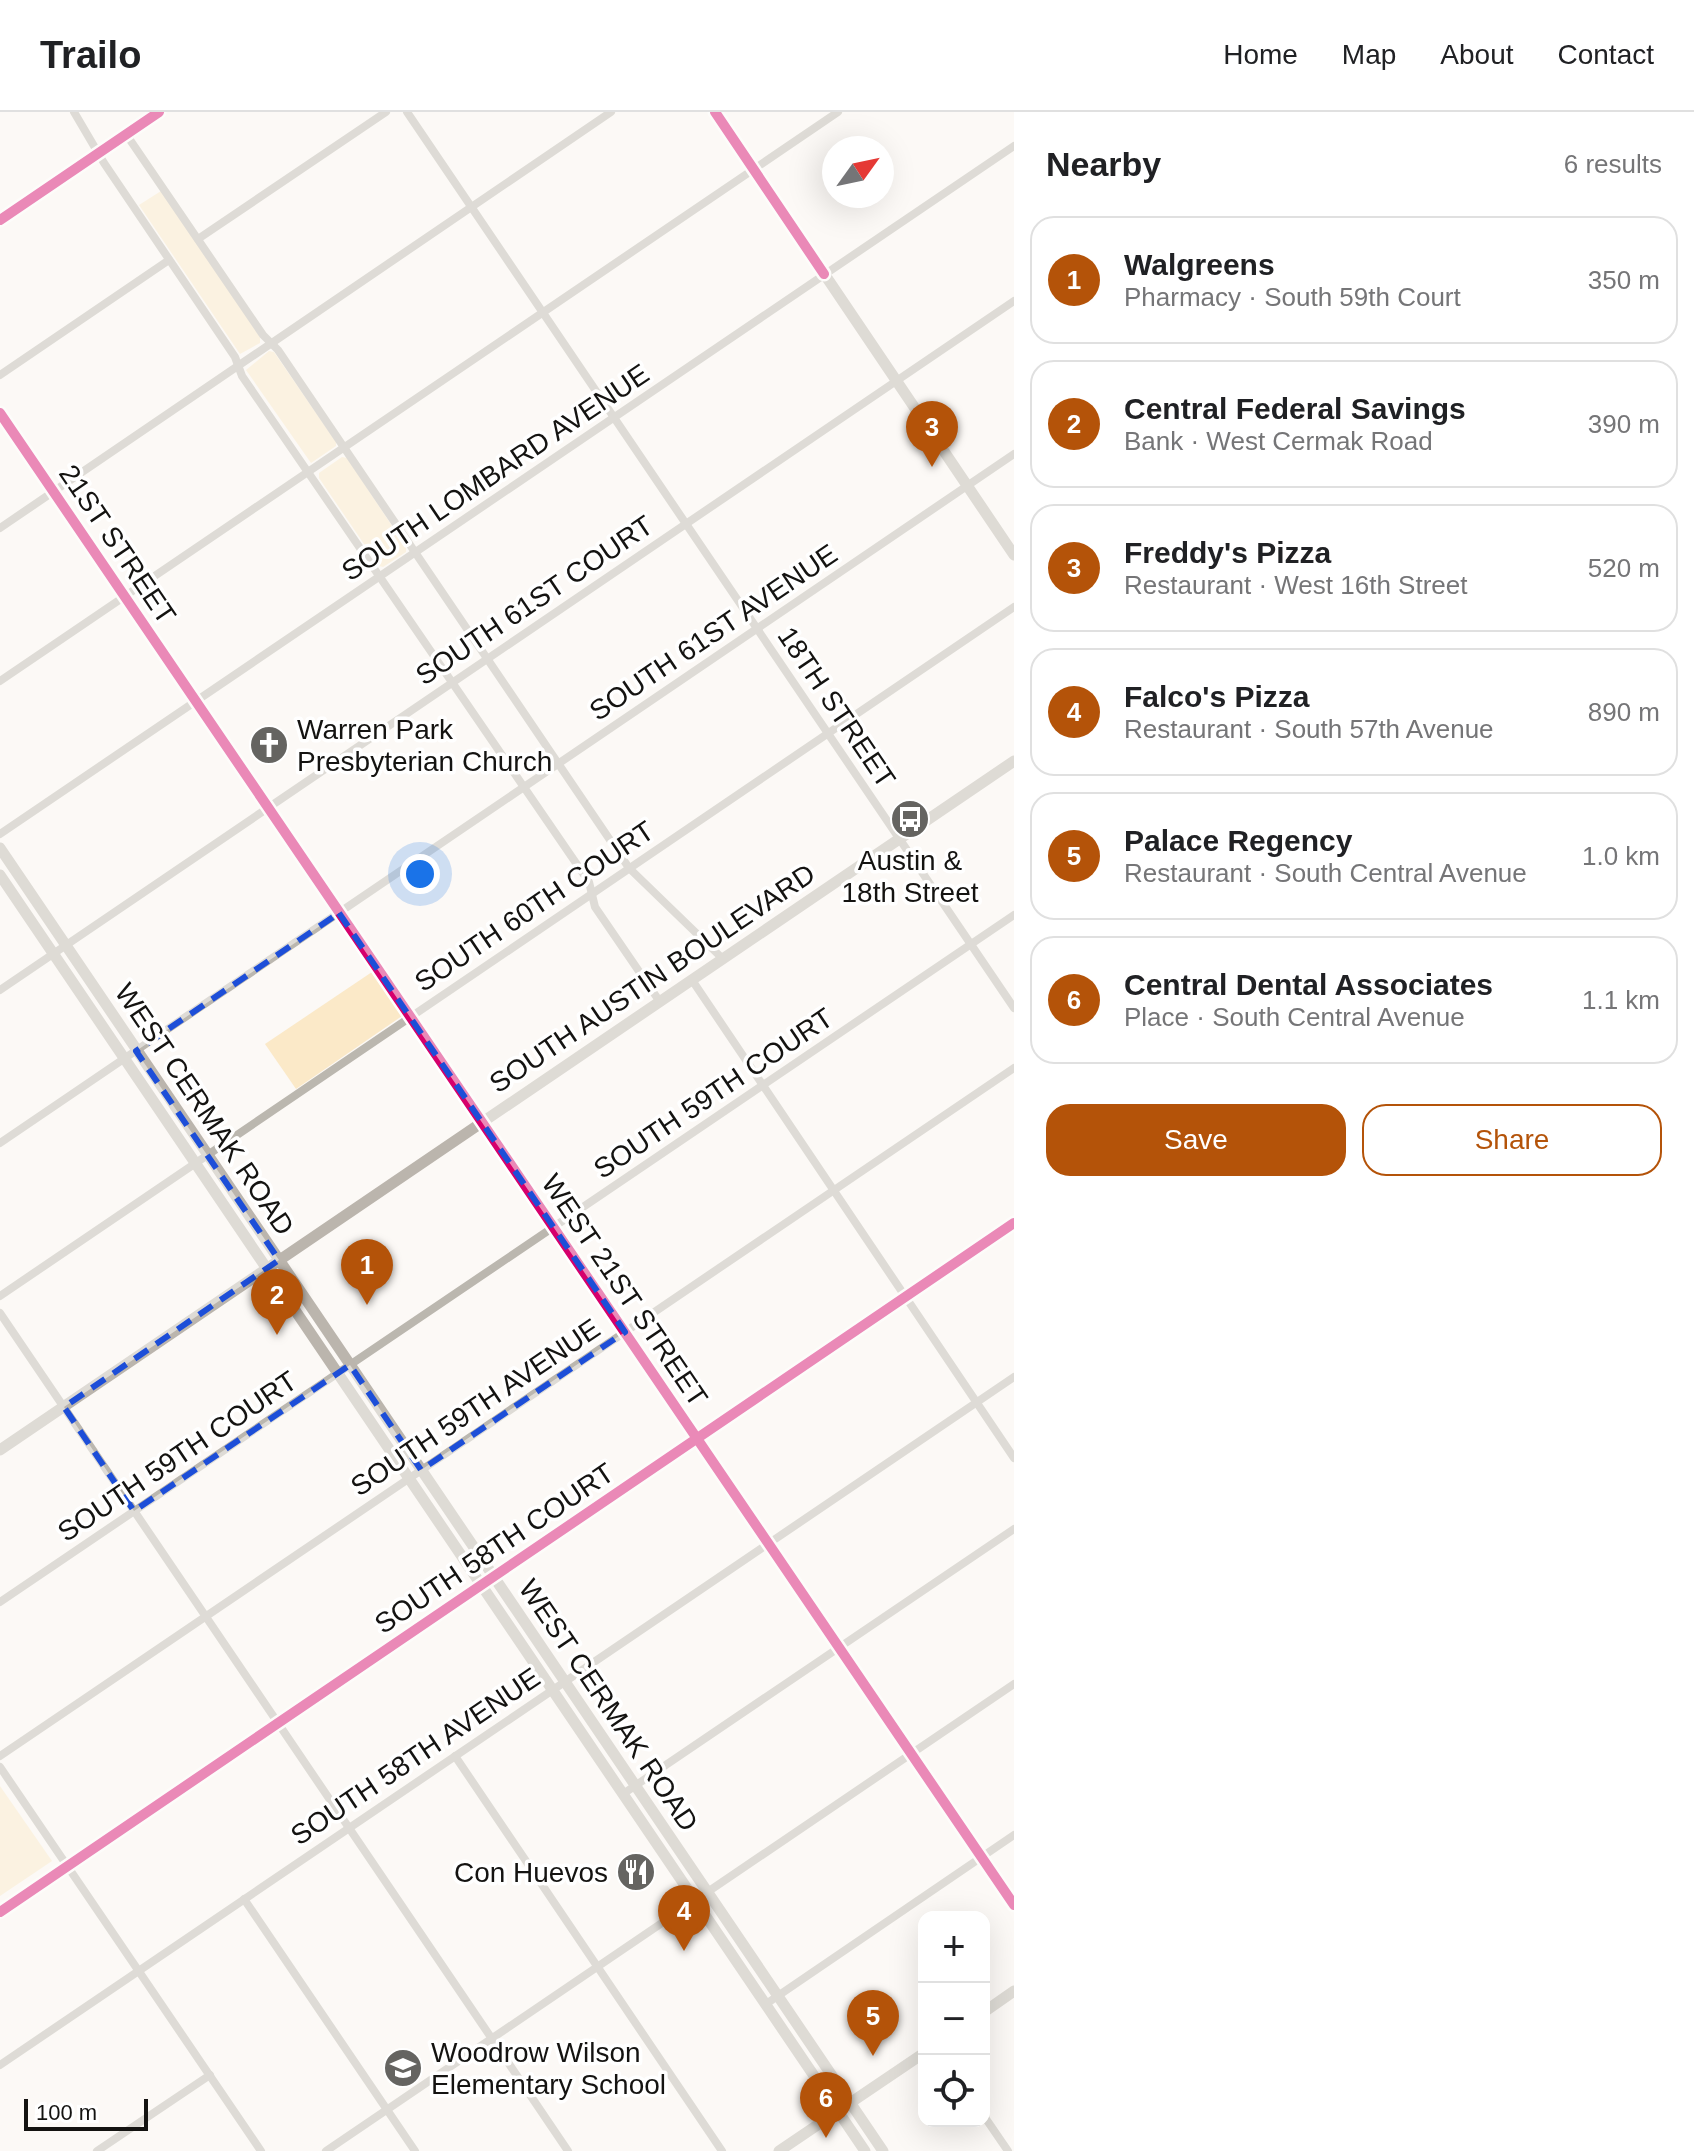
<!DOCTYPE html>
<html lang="en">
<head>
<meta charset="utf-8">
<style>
	:root { --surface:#fff; --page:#f6f6f6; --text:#202124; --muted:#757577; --line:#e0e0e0; --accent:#b45309 }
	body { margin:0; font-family:Arial,sans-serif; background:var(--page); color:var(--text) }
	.controls { position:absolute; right:24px; bottom:24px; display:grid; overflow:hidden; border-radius:16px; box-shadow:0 8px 32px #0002 }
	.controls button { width:72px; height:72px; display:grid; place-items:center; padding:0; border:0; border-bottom:2px solid var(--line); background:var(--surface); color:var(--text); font:40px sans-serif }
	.compass { position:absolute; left:822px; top:24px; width:72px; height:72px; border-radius:50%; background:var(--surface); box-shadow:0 8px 32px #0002; rotate:57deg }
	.scale { position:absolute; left:24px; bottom:20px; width:124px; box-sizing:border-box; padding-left:8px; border:4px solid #141311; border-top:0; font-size:22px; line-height:28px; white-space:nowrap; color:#141311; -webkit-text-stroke:6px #fff; paint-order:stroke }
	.you { position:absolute; left:420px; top:762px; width:28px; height:28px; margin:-20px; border:6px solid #fff; border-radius:50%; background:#1a73e8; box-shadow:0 0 0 12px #1a73e833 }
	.badge { display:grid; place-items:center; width:52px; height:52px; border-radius:50%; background:var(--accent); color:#fff; font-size:26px; font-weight:700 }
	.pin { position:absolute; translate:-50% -66px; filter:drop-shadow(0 2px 4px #0008) }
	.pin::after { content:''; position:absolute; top:42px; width:28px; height:24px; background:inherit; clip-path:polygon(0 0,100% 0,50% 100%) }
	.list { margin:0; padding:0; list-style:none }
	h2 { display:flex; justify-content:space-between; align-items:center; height:104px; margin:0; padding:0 32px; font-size:34px }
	h2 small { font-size:26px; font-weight:400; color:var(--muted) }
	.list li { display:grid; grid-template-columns:52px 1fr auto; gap:24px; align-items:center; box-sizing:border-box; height:128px; margin:0 16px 16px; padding:0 16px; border:2px solid var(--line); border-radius:24px }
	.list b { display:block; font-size:30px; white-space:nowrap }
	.list p { margin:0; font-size:26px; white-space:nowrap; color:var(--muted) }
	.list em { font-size:26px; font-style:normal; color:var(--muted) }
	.actions { display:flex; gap:16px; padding:24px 32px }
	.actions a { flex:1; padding:18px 0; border:2px solid var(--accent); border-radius:24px; text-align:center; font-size:28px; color:var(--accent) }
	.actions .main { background:var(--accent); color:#fff }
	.icon { flex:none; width:44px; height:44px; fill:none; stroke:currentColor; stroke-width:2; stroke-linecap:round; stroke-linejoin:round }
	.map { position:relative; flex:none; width:1014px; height:2039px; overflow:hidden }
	header { display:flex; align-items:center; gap:48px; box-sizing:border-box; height:112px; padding:0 40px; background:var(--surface); border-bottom:2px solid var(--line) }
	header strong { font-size:38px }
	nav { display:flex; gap:44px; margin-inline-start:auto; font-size:28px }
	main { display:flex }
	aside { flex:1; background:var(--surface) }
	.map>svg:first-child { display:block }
	.green { fill:#fbe9c8 }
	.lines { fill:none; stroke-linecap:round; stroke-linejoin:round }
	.street { stroke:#bbb7af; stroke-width:8 }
	.secondary { stroke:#bbb5ad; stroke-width:11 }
	.cycleway-casing { stroke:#fff; stroke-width:15 }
	.cycleway { stroke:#d6006c; stroke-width:10 }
	.marked { fill:none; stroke:#1d4ed8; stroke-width:6; stroke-dasharray:16 10; stroke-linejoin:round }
	.labels { text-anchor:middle; stroke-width:7; stroke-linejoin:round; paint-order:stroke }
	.street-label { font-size:28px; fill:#141311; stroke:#fff }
	.poi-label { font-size:28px; fill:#141311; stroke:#fff; text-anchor:start }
</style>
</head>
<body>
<header>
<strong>Trailo</strong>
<nav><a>Home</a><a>Map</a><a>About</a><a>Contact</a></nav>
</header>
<main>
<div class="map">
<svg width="1014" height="2039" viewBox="0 0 1014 2039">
	<rect width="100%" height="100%" fill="#fcf9f6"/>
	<g class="green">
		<polygon points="161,79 260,225 260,231 240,242 139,93"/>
		<polygon points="269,239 274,240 336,330 336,334 311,351 246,258"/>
		<polygon points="342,345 347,346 406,435 406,440 383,455 379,454 319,366 319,361"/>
		<polygon points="372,860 402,904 296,977 265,932"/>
		<polygon points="0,1674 52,1749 0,1784"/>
	</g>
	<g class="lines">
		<g class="street">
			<polyline points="74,0 104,51 235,245 242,264 589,770 595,795 660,890"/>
			<polyline points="407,0 1014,896"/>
			<polyline points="126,22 263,223 278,238 629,756 723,847"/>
			<polyline points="198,127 386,0"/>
			<polyline points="0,263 169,148"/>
			<polyline points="0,301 1014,1793"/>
			<polyline points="0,416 611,0"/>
			<polyline points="0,569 838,0"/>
			<polyline points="0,722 1014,34"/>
			<polyline points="692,868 1014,1346"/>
			<polyline points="0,878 1014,189"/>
			<polyline points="0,1031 1014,342"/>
			<polyline points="0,1184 1014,495"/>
			<polyline points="0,1201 568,2039"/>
			<polyline points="0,1490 1014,803"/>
			<polyline points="0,1644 1014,956"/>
			<polyline points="455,1644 722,2039"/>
			<polyline points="0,1655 261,2039"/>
			<polyline points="623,1682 1014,1417"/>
			<polyline points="244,1787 415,2039"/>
			<polyline points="0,1800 1014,1111"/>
			<polyline points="766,1892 1014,1723"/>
			<polyline points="0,1953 1014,1265"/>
			<polyline points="984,2004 1008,2039"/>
			<polyline points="97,2039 210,1963"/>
			<polyline points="326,2039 1014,1572"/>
		</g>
		<g class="secondary">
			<polyline points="715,0 1014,443"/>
			<polyline points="0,108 159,0"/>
			<polyline points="0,736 883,2039"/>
			<polyline points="0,763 865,2039"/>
			<polyline points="0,1338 1014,649"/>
			<polyline points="984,1900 1014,1879"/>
			<polyline points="779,2039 924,1941"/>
		</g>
		<defs>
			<g id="cycleway">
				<polyline points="715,0 824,162"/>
				<polyline points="0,108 159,0"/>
				<polyline points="0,301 1014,1793"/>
				<polyline points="0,1800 1014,1111"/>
			</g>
		</defs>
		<use href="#cycleway" class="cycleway-casing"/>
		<use href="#cycleway" class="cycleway"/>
	</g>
	<path d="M0 0H1014V2039H0ZM339,801L625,1220L421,1358L350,1253L134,1399L64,1295L279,1148L136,939Z" fill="#fcf9f6" fill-opacity=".55" fill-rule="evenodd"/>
	<path class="marked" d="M339,801L625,1220L421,1358L350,1253L134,1399L64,1295L279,1148L136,939Z"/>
	<defs>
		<symbol id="church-disc" viewBox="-11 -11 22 22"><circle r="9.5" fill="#656461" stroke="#fff"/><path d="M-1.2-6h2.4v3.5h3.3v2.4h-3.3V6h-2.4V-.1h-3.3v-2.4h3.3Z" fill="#fff"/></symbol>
		<symbol id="bus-disc" viewBox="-11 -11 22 22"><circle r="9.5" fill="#656461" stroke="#fff"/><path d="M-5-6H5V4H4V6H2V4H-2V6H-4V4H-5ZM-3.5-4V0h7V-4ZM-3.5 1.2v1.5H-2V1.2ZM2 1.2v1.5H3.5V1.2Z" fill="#fff"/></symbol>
		<symbol id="restaurant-disc" viewBox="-11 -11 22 22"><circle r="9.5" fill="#656461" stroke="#fff"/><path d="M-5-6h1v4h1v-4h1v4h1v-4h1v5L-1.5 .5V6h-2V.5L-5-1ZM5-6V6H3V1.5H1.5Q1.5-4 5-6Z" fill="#fff"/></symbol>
		<symbol id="school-disc" viewBox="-11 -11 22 22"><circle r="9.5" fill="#656461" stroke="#fff"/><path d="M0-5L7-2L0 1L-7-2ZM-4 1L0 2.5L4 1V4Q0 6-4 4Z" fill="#fff"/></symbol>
	</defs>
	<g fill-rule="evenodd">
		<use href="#church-disc" x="247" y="611" width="44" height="44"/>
		<use href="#bus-disc" x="888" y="685" width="44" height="44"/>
		<use href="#restaurant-disc" x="614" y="1738" width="44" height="44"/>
		<use href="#school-disc" x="381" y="1934" width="44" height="44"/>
	</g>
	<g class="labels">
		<g class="street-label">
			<text transform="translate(495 360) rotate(-34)" y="10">SOUTH LOMBARD AVENUE</text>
			<text transform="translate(118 432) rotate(56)" y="10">21ST STREET</text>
			<text transform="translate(534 488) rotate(-34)" y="10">SOUTH 61ST COURT</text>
			<text transform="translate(713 520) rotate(-34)" y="10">SOUTH 61ST AVENUE</text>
			<text transform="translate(837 595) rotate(56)" y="10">18TH STREET</text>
			<text transform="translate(534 794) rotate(-34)" y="10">SOUTH 60TH COURT</text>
			<text transform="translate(652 866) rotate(-34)" y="10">SOUTH AUSTIN BOULEVARD</text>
			<text transform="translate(713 981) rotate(-34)" y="10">SOUTH 59TH COURT</text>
			<text transform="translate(205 997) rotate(56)" y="10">WEST CERMAK ROAD</text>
			<text transform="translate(625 1178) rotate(56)" y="10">WEST 21ST STREET</text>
			<text transform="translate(475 1295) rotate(-34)" y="10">SOUTH 59TH AVENUE</text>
			<text transform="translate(177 1344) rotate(-34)" y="10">SOUTH 59TH COURT</text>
			<text transform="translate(494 1436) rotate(-34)" y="10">SOUTH 58TH COURT</text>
			<text transform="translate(609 1593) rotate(56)" y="10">WEST CERMAK ROAD</text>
			<text transform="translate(415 1644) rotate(-34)" y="10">SOUTH 58TH AVENUE</text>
		</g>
		<g class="poi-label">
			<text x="297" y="627">Warren Park<tspan x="297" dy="32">Presbyterian Church</tspan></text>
			<text x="910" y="758" text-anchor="middle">Austin &amp;<tspan x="910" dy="32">18th Street</tspan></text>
			<text x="608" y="1770" text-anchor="end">Con Huevos</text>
			<text x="431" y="1950">Woodrow Wilson<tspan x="431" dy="32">Elementary School</tspan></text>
		</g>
	</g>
</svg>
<div class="controls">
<button>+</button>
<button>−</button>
<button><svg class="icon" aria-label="locate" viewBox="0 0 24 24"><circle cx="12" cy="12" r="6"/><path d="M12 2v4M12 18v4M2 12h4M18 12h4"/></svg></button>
</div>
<svg class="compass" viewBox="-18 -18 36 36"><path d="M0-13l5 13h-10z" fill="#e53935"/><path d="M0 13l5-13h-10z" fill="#757577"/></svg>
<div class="scale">100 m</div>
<div class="you"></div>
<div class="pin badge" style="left:367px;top:1193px">1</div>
<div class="pin badge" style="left:277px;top:1223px">2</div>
<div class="pin badge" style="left:932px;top:355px">3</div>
<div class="pin badge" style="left:684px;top:1839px">4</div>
<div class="pin badge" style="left:873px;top:1944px">5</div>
<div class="pin badge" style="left:826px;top:2026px">6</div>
</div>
<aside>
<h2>Nearby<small>6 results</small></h2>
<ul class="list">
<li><span class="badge">1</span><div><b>Walgreens</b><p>Pharmacy · South 59th Court</p></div><em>350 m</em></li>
<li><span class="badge">2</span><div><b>Central Federal Savings</b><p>Bank · West Cermak Road</p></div><em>390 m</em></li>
<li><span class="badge">3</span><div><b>Freddy's Pizza</b><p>Restaurant · West 16th Street</p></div><em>520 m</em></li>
<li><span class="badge">4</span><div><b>Falco's Pizza</b><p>Restaurant · South 57th Avenue</p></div><em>890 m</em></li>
<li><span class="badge">5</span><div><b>Palace Regency</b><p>Restaurant · South Central Avenue</p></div><em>1.0 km</em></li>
<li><span class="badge">6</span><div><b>Central Dental Associates</b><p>Place · South Central Avenue</p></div><em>1.1 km</em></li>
</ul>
<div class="actions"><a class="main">Save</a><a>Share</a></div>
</aside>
</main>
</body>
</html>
